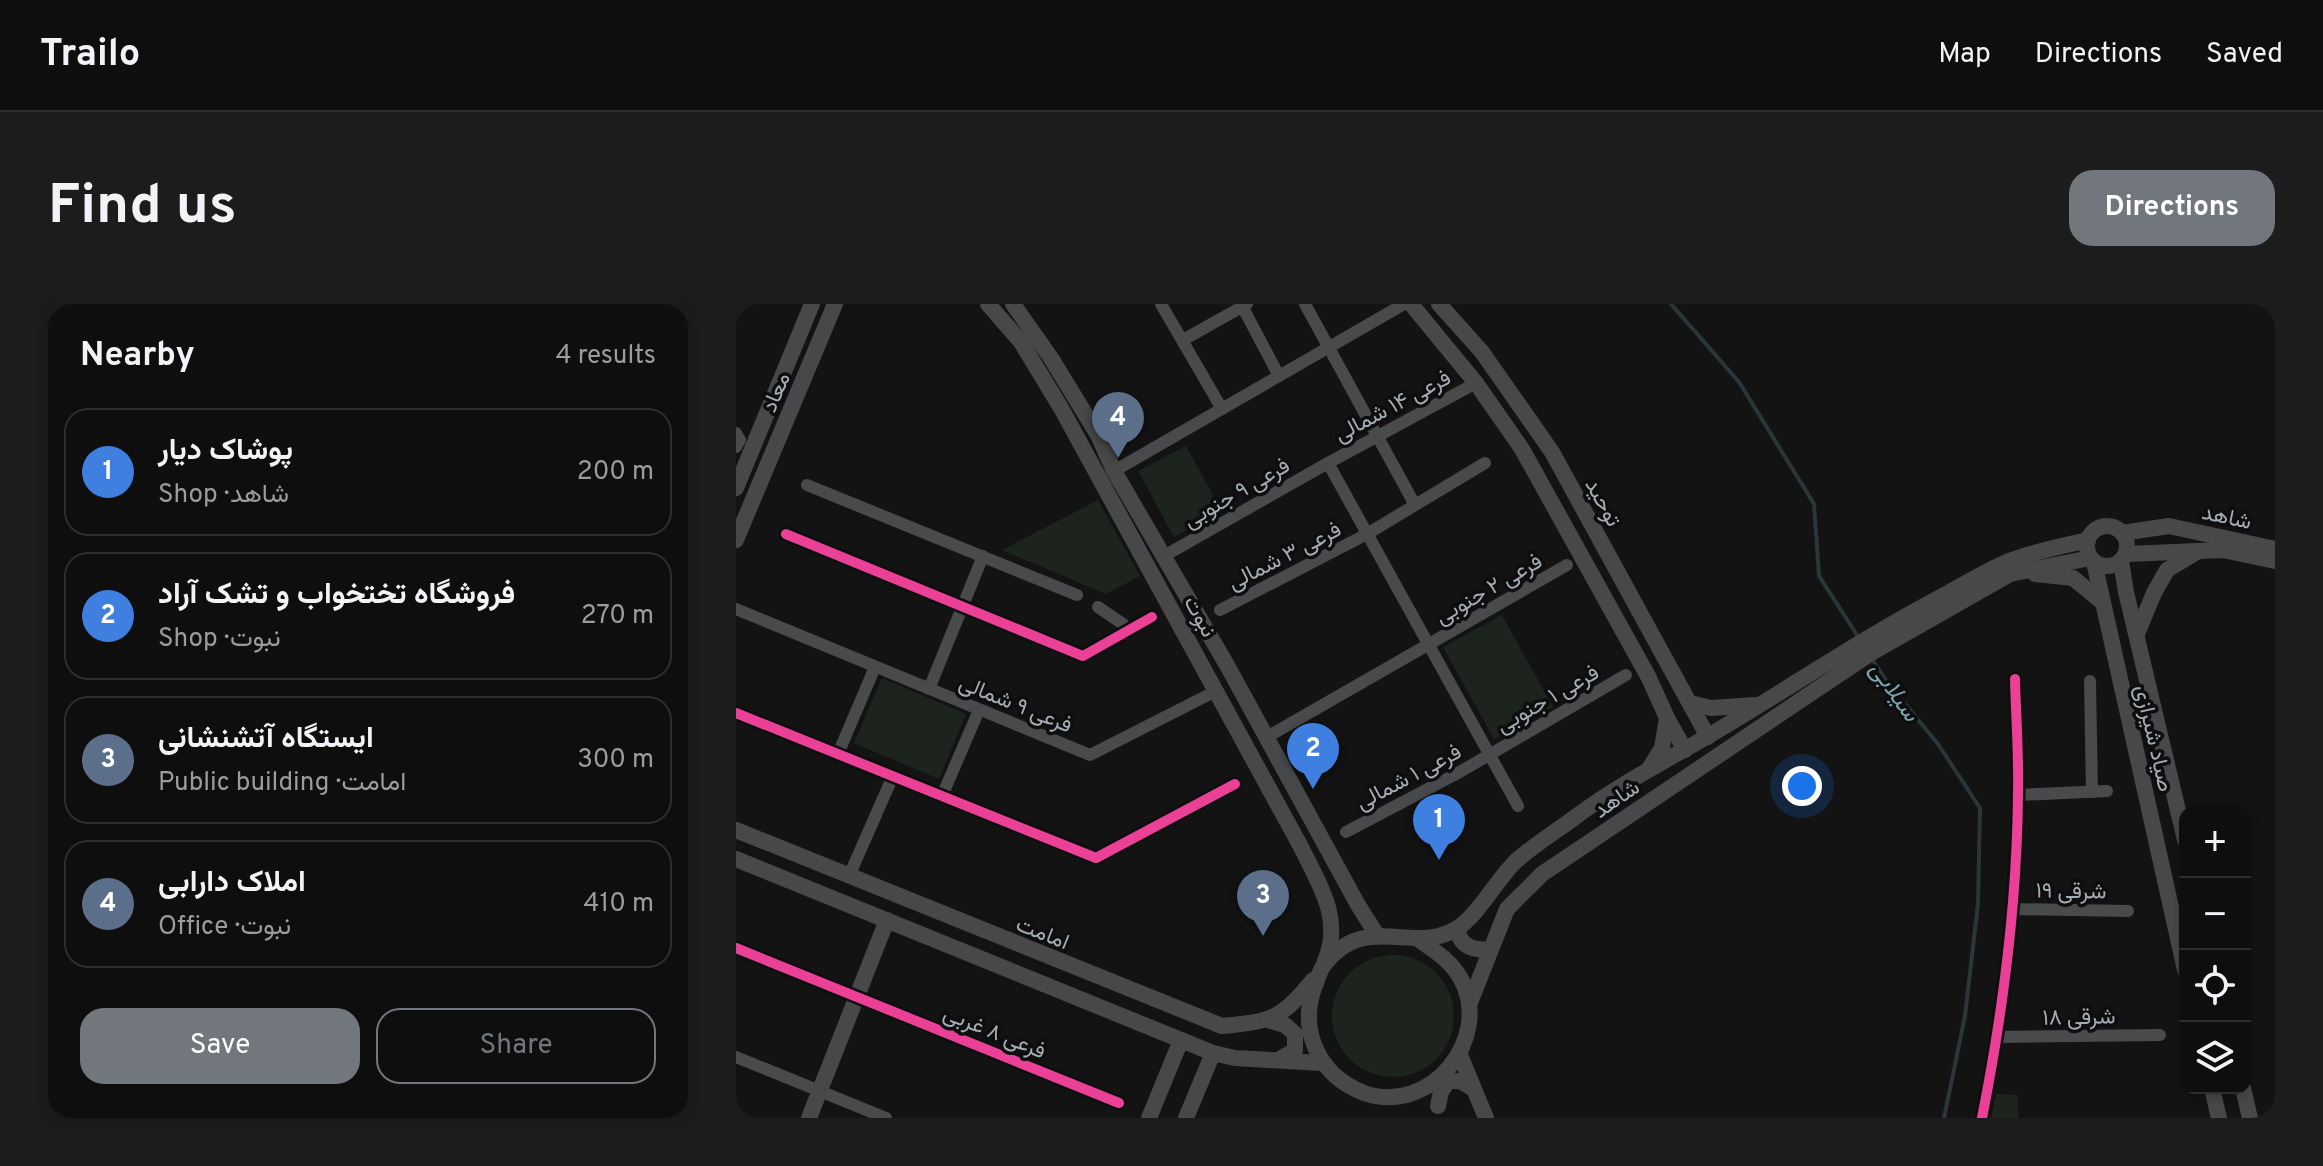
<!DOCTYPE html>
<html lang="en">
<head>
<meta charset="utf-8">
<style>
	:root { --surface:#0e0e0f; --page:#1c1c1d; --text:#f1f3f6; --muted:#9b9c9e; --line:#2e2e2f; --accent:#71777d }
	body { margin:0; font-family:Overpass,Vazirmatn,sans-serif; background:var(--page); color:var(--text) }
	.controls { position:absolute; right:24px; bottom:24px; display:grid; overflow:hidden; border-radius:16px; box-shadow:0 4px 12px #0003 }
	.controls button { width:72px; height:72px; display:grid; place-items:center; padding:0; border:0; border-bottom:2px solid var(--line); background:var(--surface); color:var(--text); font:40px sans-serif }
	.you { position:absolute; left:1066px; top:482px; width:28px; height:28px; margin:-20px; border:6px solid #fff; border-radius:50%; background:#1a73e8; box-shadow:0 0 0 12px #1a73e833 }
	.badge { display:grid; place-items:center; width:52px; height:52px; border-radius:50%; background:var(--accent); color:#fff; font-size:26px; font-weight:700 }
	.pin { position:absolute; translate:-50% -66px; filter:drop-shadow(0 2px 4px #0008) }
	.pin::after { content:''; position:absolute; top:42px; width:28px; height:24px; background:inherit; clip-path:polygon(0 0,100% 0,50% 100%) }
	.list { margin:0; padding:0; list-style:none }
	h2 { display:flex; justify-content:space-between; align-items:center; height:104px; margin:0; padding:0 32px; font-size:34px }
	h2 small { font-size:26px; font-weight:400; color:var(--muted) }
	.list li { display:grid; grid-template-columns:52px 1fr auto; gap:24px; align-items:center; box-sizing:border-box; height:128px; margin:0 16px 16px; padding:0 16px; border:2px solid var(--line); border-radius:24px }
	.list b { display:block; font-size:30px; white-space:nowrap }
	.list p { margin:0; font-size:26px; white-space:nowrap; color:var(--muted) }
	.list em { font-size:26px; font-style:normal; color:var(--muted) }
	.actions { display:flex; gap:16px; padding:24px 32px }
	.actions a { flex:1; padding:18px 0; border:2px solid var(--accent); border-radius:24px; text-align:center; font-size:28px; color:var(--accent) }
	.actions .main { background:var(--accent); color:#fff }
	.icon { flex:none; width:44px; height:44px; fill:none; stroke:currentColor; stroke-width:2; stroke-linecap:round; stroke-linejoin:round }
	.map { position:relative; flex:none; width:1539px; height:814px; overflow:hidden; border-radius:24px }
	header { display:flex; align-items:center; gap:48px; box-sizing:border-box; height:112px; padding:0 40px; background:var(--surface); border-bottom:2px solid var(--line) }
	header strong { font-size:38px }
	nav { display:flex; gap:44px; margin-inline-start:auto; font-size:28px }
	.intro { display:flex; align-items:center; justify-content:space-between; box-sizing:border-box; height:192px; padding:0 48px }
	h1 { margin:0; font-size:56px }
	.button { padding:20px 36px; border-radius:24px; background:var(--accent); color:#fff; font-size:28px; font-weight:700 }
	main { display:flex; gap:48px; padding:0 48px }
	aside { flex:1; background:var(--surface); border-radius:24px; box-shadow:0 4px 12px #0003 }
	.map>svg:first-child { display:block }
	.green { fill:#1d241e }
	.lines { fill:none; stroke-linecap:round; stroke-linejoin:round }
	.stream { stroke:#2a3639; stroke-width:4 }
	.street { stroke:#484a4c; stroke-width:12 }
	.secondary { stroke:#46484a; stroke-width:16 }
	.cycleway-casing { stroke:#0e0e0f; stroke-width:15 }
	.cycleway { stroke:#ea4096; stroke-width:10 }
	.labels { text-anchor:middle; stroke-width:7; stroke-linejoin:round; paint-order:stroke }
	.street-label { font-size:22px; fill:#a4adb5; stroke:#0e0e0f }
	.water-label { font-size:24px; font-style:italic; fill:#7ba3b1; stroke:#0e0e0f }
</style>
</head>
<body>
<header>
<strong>Trailo</strong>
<nav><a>Map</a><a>Directions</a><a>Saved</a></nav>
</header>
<div class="intro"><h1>Find us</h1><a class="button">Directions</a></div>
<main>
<aside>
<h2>Nearby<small>4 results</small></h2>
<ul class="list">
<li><span class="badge" style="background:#3f7fe0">1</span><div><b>پوشاک دیار</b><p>Shop · شاهد</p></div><em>200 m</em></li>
<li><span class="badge" style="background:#3f7fe0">2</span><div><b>فروشگاه تختخواب و تشک آراد</b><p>Shop · نبوت</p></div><em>270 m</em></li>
<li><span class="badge" style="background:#5c6f8a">3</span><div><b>ایستگاه آتشنشانی</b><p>Public building · امامت</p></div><em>300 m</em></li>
<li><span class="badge" style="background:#5c6f8a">4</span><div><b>املاک دارابی</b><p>Office · نبوت</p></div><em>410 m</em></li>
</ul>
<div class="actions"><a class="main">Save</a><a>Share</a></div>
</aside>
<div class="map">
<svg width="1539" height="814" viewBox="0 0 1539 814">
	<rect width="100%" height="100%" fill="#131314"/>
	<g class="green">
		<polygon points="450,142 486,207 438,233 402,167"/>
		<polygon points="362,196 404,272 370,290 266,246"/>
		<polygon points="766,311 817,403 758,435 707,343"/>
		<polygon points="146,374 230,410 203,475 118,439"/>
		<circle cx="657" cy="712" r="61"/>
		<polygon points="1260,790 1282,791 1282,814 1255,814"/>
	</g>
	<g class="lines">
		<g class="stream">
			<polyline points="935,0 1003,78 1078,200 1083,272 1123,334"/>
			<polyline points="1136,355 1151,378 1202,440 1244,504 1242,599 1229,712 1208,814"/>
		</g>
		<g class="street">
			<polyline points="425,0 486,105"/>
			<polyline points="505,0 543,72"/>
			<polyline points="569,0 679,201"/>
			<polyline points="447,36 511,0"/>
			<polyline points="0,129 4,136 0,143"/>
			<polyline points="592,159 782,502"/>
			<polyline points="378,167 668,0"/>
			<polyline points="71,181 341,291"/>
			<polyline points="50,230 347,352 416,313"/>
			<polyline points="428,252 592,159 740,79"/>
			<polyline points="362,303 387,320 392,327"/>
			<polyline points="0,305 354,451 480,387"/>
			<polyline points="484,306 631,230 749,159"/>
			<polyline points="1354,377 1356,488"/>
			<polyline points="193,385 247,252"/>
			<polyline points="0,409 360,554 499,480"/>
			<polyline points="531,433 831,261"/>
			<polyline points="102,450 139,363"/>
			<polyline points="1282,491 1371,487"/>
			<polyline points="206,492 243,406"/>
			<polyline points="610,528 722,469 890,371"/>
			<polyline points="113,572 157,472"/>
			<polyline points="1276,605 1392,607"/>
			<polyline points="0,644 383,799"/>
			<polyline points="1262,733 1424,731"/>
			<polyline points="0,753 150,814"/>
			<path d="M1246,814C1267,708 1281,600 1282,491C1283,453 1280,414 1279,375"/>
		</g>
		<g class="secondary">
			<path d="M252,0L285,38L325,104L565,543C583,580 607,615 589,657"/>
			<polyline points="277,0 315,54 362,131 378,167 492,363 622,601 641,631"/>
			<polyline points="675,0 740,79 786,145 913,374 931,414 949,446"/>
			<polyline points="703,0 746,48 816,148 972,433"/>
			<polyline points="0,184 76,0"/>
			<circle cx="1371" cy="242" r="20"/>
			<polyline points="1386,229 1433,222 1539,245"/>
			<polyline points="0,236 99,0"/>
			<polyline points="1390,250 1487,246 1539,257"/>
			<polyline points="1385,257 1390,288 1449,536"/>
			<polyline points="1358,258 1449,666"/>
			<polyline points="1299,270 1337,274 1365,297"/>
			<polyline points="1401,330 1418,289 1431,266 1461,248"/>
			<polyline points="954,399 975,404 1019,401"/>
			<polyline points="913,465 926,444 931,414"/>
			<path d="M0,526L486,722C536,717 544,716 577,676"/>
			<polyline points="0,555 477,749 499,754 586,759"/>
			<path d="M722,625C723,643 739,647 755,645"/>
			<path d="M683,636C699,647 715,657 725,675C757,735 694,812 628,789C582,771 561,725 580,679C582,673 584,666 588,661C630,607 676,651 720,625C741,613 761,575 780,557C798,541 819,528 838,514C888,476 946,449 999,416C1070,373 1139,327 1212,289C1233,278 1254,264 1276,256C1300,247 1327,242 1352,236"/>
			<polyline points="733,701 771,605 806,570 1135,349 1274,270 1354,254"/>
			<polyline points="532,716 549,721 559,730 559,746 544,755"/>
			<polyline points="724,751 750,814"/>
			<polyline points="1476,784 1483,814"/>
			<polyline points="1507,784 1514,814"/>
			<polyline points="702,802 705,788 712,777 724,777 738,785"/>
			<polyline points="73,814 151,616"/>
			<polyline points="413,814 445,736"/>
			<polyline points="450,814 477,749"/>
		</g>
		<defs>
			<g id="cycleway">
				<polyline points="50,230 347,352 416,313"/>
				<polyline points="0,409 360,554 499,480"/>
				<polyline points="0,644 383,799"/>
				<path d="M1246,814C1267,708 1281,600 1282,491C1283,453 1280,414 1279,375"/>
			</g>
		</defs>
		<use href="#cycleway" class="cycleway-casing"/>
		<use href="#cycleway" class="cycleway"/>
	</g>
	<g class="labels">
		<g class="street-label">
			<text transform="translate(39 88) rotate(-67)" y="8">معاد</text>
			<text transform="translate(656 101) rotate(-28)" y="8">فرعی ۱۴ شمالی</text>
			<text transform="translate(500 188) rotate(-30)" y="8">فرعی ۹ جنوبی</text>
			<text transform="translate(868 198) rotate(61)" y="8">توحید</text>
			<text transform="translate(1491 212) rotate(12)" y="8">شاهد</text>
			<text transform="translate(548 251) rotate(-27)" y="8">فرعی ۳ شمالی</text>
			<text transform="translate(752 284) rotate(-30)" y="8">فرعی ۲ جنوبی</text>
			<text transform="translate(465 312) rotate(61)" y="8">نبوت</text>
			<text transform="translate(811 394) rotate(-30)" y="8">فرعی ۱ جنوبی</text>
			<text transform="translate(280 399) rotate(22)" y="8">فرعی ۹ شمالی</text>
			<text transform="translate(1419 434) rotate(77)" y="8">صیاد شیرازی</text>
			<text transform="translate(672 472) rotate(-28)" y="8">فرعی ۱ شمالی</text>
			<text transform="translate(880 494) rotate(-34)" y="8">شاهد</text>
			<text transform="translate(1335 586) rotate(1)" y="8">۱۹ شرقی</text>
			<text transform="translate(307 628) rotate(22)" y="8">امامت</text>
			<text transform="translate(1343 712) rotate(-1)" y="8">۱۸ شرقی</text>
			<text transform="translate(259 727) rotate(22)" y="8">فرعی ۸ غربی</text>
		</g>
		<g class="water-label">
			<text transform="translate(1159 387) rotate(55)" y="8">سیلابی</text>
		</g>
	</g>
</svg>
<div class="controls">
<button>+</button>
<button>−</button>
<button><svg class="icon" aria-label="locate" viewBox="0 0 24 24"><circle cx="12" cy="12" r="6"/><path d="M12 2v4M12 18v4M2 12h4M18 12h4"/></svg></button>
<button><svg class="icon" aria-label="layers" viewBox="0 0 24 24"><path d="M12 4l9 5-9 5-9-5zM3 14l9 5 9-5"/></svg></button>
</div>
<div class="you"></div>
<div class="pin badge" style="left:703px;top:556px;background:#3f7fe0">1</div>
<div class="pin badge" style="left:577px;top:485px;background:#3f7fe0">2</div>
<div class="pin badge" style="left:527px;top:632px;background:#5c6f8a">3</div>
<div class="pin badge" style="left:382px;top:154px;background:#5c6f8a">4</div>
</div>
</main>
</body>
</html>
